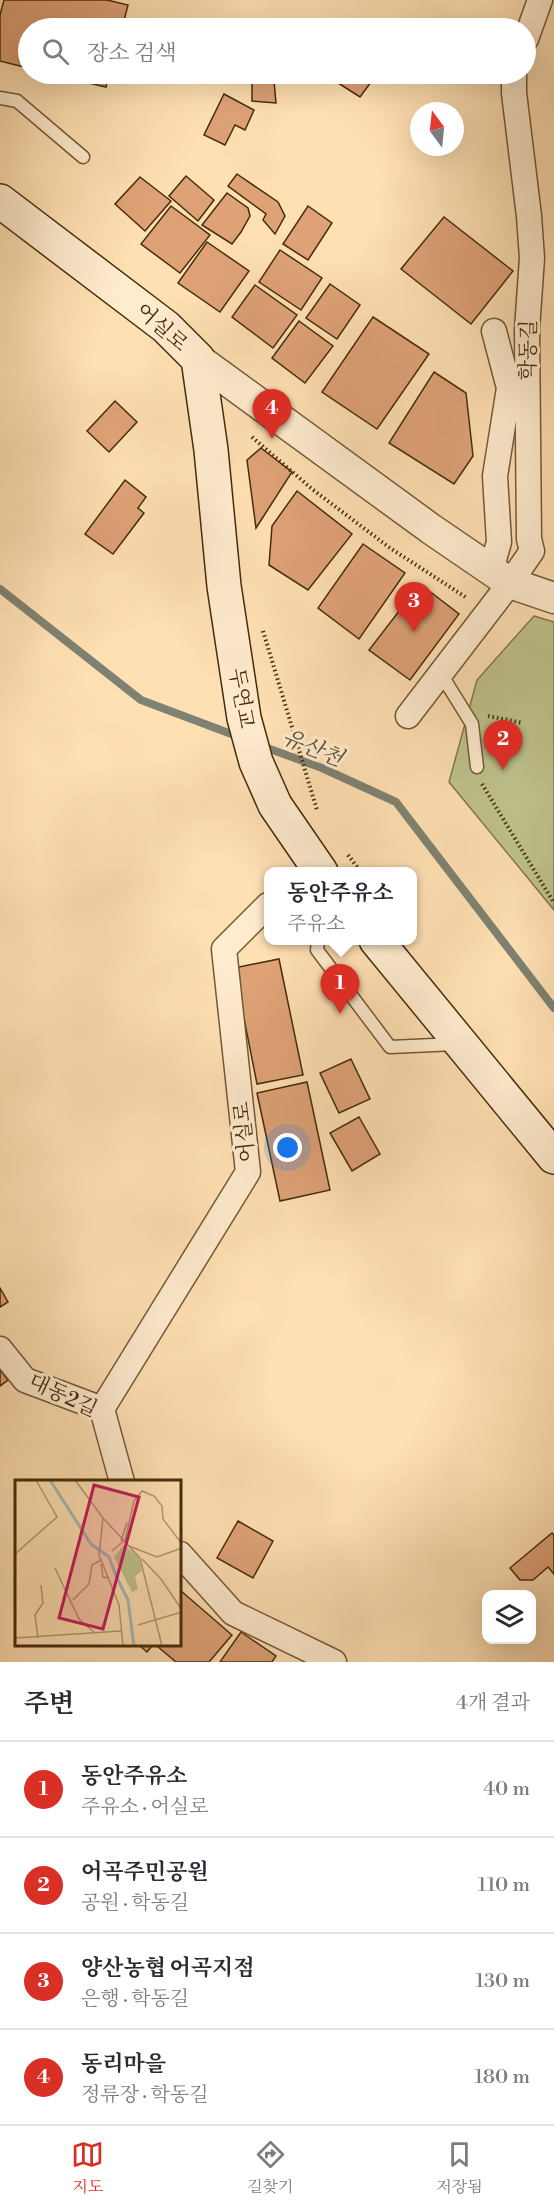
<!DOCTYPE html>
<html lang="ko">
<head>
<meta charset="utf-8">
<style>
	:root { --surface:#fff; --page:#f2f2f3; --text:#2b2b33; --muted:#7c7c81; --line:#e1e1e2; --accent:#d93025 }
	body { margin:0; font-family:"Libre Bodoni","Noto Serif KR",serif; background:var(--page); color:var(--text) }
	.controls { position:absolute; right:18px; bottom:18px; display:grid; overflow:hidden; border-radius:12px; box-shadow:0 6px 24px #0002 }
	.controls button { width:54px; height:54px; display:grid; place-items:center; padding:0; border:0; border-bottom:2px solid var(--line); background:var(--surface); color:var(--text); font:30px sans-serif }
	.compass { position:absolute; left:410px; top:102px; width:54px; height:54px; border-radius:50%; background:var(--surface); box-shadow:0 6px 24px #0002; rotate:345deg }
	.you { position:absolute; left:288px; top:1148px; width:21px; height:21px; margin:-15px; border:4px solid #fff; border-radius:50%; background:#1a73e8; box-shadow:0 0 0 9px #1a73e833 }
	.badge { display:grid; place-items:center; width:39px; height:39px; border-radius:50%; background:var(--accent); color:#fff; font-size:20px; font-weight:700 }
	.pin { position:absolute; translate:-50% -50px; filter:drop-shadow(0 2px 3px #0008) }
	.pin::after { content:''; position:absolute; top:32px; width:21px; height:18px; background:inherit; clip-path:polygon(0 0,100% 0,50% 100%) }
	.popup { position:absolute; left:264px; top:867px; width:153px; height:78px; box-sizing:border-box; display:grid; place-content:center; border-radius:12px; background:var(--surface); filter:drop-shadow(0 2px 4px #0005); font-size:20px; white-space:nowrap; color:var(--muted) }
	.popup b { font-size:22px; color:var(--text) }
	.popup::after { content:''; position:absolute; left:50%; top:100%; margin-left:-12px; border:12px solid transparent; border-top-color:var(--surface) }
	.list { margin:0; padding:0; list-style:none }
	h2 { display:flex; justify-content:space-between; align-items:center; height:78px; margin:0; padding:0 24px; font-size:26px }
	h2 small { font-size:20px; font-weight:400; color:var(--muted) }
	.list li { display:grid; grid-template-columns:39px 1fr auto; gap:18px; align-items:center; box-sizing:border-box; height:96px; padding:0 24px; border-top:2px solid var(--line) }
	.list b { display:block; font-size:22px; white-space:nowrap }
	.list p { margin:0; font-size:20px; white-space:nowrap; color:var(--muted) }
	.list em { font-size:20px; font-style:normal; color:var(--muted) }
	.icon { flex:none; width:33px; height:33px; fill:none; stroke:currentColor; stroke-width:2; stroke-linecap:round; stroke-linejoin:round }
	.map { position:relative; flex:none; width:554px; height:1662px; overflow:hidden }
	.search { position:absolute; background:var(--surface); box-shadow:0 6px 24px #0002; left:18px; right:18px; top:18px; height:66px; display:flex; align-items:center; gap:15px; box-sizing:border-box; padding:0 21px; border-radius:33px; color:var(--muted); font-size:22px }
	.sheet { height:462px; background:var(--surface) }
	nav { display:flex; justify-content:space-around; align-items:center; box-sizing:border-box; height:84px; border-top:2px solid var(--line); background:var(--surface); font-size:16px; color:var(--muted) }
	nav a { display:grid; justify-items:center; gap:3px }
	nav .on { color:var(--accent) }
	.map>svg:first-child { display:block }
	.green { fill:#bfc28d; stroke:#82774c; stroke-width:1.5 }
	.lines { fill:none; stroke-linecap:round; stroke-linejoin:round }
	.stream { stroke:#7e8272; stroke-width:8 }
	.building { fill:#dfa277; stroke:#442c0b; stroke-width:1.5 }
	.service-casing { stroke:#735935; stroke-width:15 }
	.minor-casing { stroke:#735935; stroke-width:27 }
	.tertiary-casing { stroke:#735935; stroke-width:33 }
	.secondary-casing { stroke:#442c0b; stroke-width:36 }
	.path { stroke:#442c0b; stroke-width:4; stroke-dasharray:1.5 3; stroke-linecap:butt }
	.service { stroke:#ffebce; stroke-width:12 }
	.minor { stroke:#ffebce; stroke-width:24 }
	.tertiary { stroke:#ffebce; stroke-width:30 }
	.secondary { stroke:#ffebce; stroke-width:33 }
	.labels { text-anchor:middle; stroke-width:6; stroke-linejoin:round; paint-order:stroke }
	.street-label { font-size:21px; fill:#442c0b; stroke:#ffebce }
	.water-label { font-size:22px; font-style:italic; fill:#5c5036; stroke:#ffebce }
	.inset-river { fill:none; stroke:#a4bbb7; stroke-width:3 }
	.inset-road { fill:none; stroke:#b49870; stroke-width:1.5 }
	.view { fill:#c2185b; fill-opacity:0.15; stroke:#c2185b; stroke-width:3 }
	.inset-edge { fill:none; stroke:#442c0b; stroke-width:3 }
</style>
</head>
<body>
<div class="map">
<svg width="554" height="1662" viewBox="0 0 554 1662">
	<rect width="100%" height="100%" fill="#ffe0b3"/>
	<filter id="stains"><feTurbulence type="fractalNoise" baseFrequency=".00333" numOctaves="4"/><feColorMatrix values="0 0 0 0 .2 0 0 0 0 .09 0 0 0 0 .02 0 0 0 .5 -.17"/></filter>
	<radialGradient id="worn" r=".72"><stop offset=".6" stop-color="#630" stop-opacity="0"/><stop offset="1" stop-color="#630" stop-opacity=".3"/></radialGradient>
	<polygon class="green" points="534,616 554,622 554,910 449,782 477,680"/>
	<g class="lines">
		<g class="stream">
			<polyline points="0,589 141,700 242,738"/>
			<polyline points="259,745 322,768 396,802 554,1008"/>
		</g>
	</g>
	<g class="building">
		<polygon points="4,0 107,0 128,5 122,28 28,28 28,68 0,61 0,15"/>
		<polygon points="51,74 109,74 106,87"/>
		<polygon points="340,74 377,74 360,97 335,81"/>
		<polygon points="274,81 276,103 252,101 252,82"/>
		<polygon points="224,94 254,110 245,130 235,125 225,145 204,135"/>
		<polygon points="237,174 278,202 285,216 275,234 263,220 266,214 228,186"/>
		<polygon points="186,176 214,200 198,221 169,196"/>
		<polygon points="140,177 171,201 145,231 115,204"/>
		<polygon points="227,193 248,208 250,216 241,232 232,244 202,225"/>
		<polygon points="171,206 210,235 180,273 141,244"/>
		<polygon points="308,206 332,223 308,260 283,244"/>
		<polygon points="444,217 513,271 471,324 401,269"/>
		<polygon points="207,242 249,271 220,312 178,283"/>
		<polygon points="280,250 322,278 301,310 259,282"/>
		<polygon points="330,284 360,305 337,339 306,318"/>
		<polygon points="255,285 297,315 273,348 232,317"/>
		<polygon points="373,317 429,354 377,429 322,392"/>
		<polygon points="299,321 333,346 305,383 272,358"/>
		<polygon points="434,372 466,393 473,456 454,484 389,443"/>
		<polygon points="115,401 137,422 109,452 87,431"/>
		<polygon points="261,448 292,472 256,528 247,460"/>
		<polygon points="125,480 146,497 138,508 144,513 113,554 85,534"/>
		<polygon points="297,491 352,534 308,590 269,565 272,526"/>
		<polygon points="363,544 405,573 359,639 318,608"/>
		<polygon points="420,584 459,614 410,680 369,650"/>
		<polygon points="279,959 303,1075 257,1084 234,968"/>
		<polygon points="351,1059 370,1099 339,1113 320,1073"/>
		<polygon points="307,1082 330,1190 280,1201 257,1093"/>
		<polygon points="359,1117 380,1154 352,1171 330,1133"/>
		<polygon points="0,1288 8,1302 0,1307"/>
		<polygon points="0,1370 8,1380 0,1386"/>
		<polygon points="238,1521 273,1541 253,1578 217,1558"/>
		<polygon points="552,1533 554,1535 554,1574 548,1567 533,1580 520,1580 510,1568"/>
		<polygon points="180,1590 232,1635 209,1662 176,1662 157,1646 180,1646"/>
		<polygon points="241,1632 276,1656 272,1662 220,1662"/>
		<polygon points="140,1646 152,1646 147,1652"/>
	</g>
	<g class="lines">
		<defs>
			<g id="service">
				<polyline points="0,98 17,101 83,157"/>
				<polyline points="441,674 472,724 477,767"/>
				<polyline points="318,940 317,950 390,1047 456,1044"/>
			</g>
			<g id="minor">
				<polyline points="526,39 540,0"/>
				<polyline points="491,570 499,542 495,476 509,388 494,331"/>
				<polyline points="408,716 510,583 532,551 529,539 527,329 532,258 529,216 514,93 514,74"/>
				<polyline points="0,1349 25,1380 102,1409"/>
				<polyline points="102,1409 248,1172 224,949 268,905"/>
				<polyline points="102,1409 122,1482"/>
				<polyline points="180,1554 233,1613 334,1662"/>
			</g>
			<polyline id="tertiary" points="198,359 431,529 510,583 554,598"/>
			<g id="secondary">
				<polyline points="0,201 166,327 198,359 211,450 224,586 244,718 256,762 275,805 321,872"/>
				<polyline points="376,940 554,1157"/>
			</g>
		</defs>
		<use href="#service" class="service-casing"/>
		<use href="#minor" class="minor-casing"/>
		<use href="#tertiary" class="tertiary-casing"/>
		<use href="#secondary" class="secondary-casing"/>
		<g class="path">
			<polyline points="252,437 312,489 390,548 467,598"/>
			<polyline points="263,631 317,810"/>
			<polyline points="488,716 523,723"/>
			<polyline points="482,784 554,903"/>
			<polyline points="348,855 361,872"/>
		</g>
		<use href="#service" class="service"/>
		<use href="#minor" class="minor"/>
		<use href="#tertiary" class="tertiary"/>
		<use href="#secondary" class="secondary"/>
	</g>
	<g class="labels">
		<g class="street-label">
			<text transform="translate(162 327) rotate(41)" y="7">어실로</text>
			<text transform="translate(528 350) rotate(-89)" y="7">학동길</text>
			<text transform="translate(242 698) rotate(80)" y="7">두연교</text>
			<text transform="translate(244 1132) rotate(-96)" y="7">어실로</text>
			<text transform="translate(63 1395) rotate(25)" y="7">대동2길</text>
		</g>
		<g class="water-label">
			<text transform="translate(313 747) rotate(22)" y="8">유산천</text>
		</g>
	</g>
	<g transform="translate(15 1480)">
		<rect width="166" height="166" fill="#ffe0b3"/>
		<path d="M109,65L124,77L127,91L120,96L123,109L117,112L99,77Z" fill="#bfc28d"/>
		<path class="inset-river" d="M35,0L76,64L94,77L102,98M102,98L113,120L119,166"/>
		<path class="inset-road" d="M60,0L88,38L84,75L104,125L108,166M89,39L125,78L147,166M106,61L112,42M114,66L142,77L167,68M97,71L110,60L119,21L127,11L139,16L147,26L148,39L167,64M0,74L42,37L21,0M127,79L146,99L167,130M86,84L88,97L94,98M40,88L64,139L80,153M58,120L74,104L77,85L86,80M123,145L167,132M0,158L106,151M23,158L20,135L28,123L26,105"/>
		<path class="view" d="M79,5L124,17L88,149L44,138Z"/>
		<rect width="166" height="166" class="inset-edge"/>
	</g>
	<rect width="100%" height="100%" filter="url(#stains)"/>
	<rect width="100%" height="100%" fill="url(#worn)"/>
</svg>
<div class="controls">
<button><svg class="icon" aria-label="layers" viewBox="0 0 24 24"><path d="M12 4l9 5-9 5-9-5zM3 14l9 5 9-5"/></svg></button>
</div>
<svg class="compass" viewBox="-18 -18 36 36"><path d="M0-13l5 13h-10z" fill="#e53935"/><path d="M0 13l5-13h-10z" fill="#7c7c81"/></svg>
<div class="you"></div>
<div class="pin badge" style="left:340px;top:1014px">1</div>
<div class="popup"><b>동안주유소</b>주유소</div>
<div class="pin badge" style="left:503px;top:770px">2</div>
<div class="pin badge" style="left:414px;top:632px">3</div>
<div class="pin badge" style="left:272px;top:439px">4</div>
<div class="search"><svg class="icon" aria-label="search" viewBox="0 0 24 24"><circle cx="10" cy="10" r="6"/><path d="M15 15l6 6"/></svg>장소 검색</div>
</div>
<section class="sheet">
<h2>주변<small>4개 결과</small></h2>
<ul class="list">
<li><span class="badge">1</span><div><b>동안주유소</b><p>주유소 · 어실로</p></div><em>40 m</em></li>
<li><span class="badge">2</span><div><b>어곡주민공원</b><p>공원 · 학동길</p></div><em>110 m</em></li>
<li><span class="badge">3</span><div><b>양산농협 어곡지점</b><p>은행 · 학동길</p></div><em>130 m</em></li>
<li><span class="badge">4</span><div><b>동리마을</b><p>정류장 · 학동길</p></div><em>180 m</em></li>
</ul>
</section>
<nav>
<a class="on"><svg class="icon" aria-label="map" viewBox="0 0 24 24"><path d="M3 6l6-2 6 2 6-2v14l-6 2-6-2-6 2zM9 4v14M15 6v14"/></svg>지도</a>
<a><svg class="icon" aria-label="directions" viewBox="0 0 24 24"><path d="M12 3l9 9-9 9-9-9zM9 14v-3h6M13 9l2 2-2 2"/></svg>길찾기</a>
<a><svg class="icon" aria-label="saved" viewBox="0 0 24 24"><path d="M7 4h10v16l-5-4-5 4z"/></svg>저장됨</a>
</nav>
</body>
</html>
